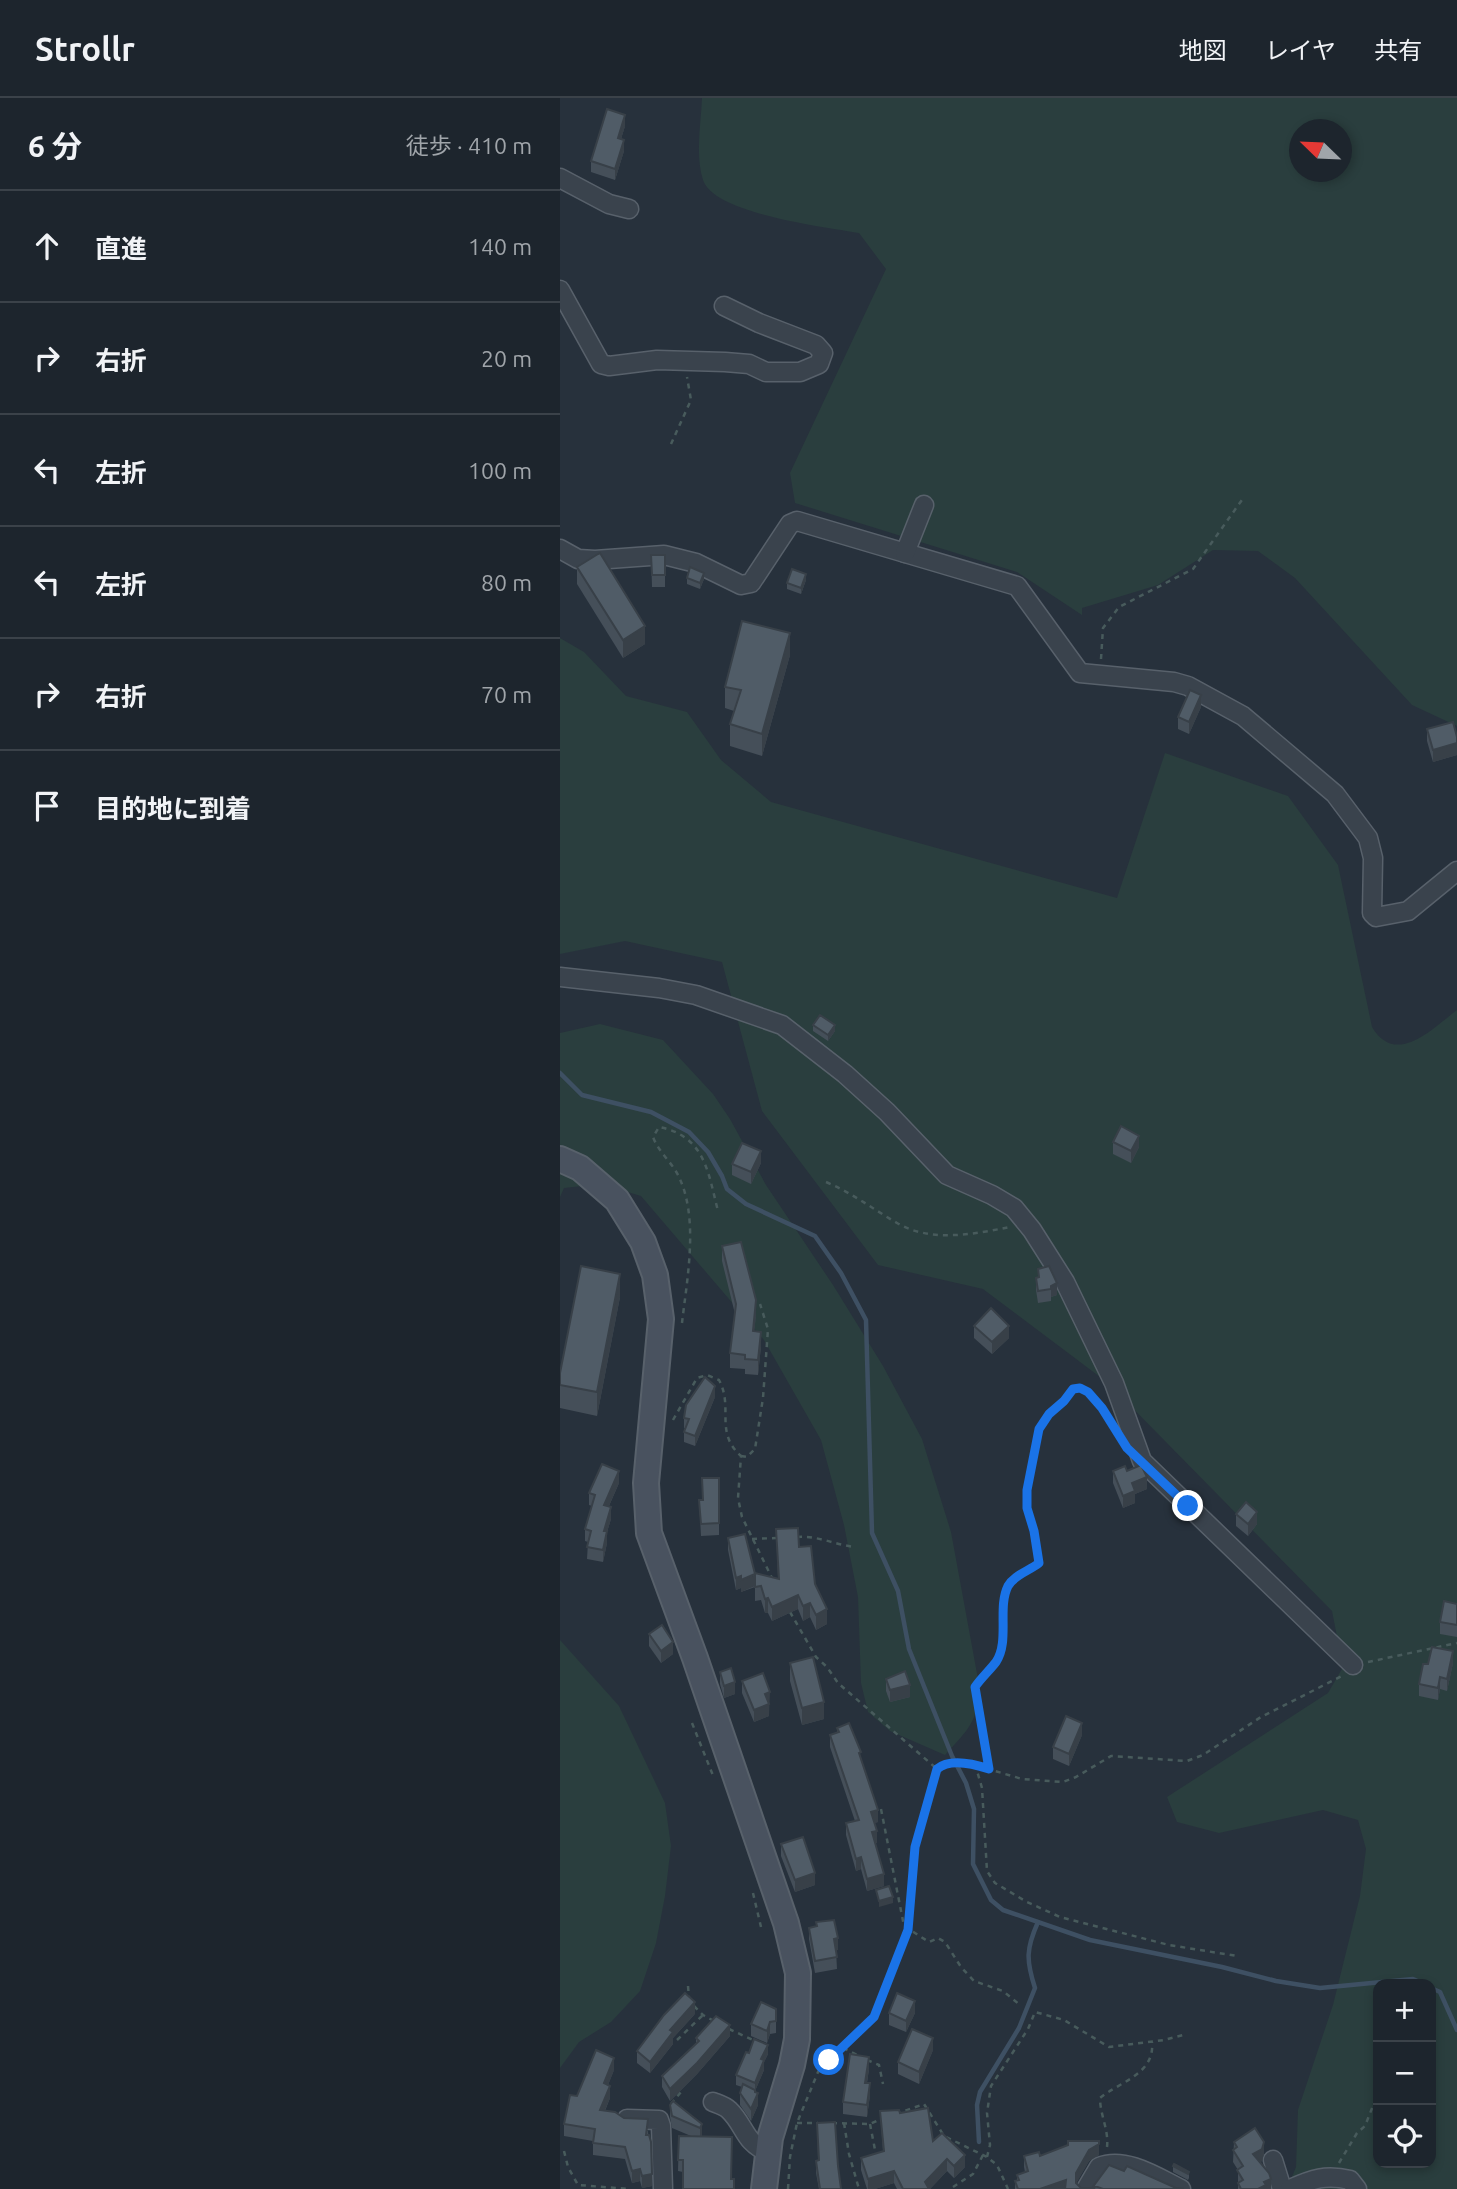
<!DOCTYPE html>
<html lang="ja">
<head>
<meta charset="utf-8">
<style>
	:root { --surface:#1d252d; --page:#252d35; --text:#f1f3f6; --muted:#a0a5aa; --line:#3b4249 }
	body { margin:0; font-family:Ubuntu,"Noto Sans JP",sans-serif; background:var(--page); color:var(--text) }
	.controls { position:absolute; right:21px; bottom:21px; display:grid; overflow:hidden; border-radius:14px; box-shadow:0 4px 10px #0003 }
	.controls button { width:63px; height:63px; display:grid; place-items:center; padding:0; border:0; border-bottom:2px solid var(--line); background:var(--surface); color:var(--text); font:35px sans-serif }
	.compass { position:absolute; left:729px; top:21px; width:63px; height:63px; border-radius:50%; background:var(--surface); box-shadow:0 4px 10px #0003; rotate:293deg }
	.stop { position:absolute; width:21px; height:21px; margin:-16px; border:5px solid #1a73e8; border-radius:50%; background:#fff }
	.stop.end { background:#1a73e8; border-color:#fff; box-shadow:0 2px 7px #0008 }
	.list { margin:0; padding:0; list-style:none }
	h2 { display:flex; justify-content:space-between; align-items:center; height:91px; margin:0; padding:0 28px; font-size:30px }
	h2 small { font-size:23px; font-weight:400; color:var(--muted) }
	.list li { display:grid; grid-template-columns:46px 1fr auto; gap:21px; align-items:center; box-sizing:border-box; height:112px; padding:0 28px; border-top:2px solid var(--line) }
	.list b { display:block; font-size:26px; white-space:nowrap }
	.list em { font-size:23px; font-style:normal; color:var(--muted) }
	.icon { flex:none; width:38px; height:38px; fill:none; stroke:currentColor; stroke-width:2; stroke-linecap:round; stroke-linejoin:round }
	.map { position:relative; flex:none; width:897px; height:2091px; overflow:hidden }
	header { display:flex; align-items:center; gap:42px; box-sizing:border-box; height:98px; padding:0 35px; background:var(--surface); border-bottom:2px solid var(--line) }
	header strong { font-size:33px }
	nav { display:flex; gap:38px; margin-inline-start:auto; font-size:24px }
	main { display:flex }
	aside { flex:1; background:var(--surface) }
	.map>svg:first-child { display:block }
	.green { fill:#2a3e3e; fill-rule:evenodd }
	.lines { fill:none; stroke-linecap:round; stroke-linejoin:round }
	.stream { stroke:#3e5063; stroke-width:4.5 }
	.street-casing { stroke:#58616b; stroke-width:21 }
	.secondary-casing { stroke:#58616b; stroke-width:28 }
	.path { stroke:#485b5c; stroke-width:2.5; stroke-dasharray:5 5; stroke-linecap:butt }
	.street { stroke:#3a434d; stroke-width:18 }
	.secondary { stroke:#49525f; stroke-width:24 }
	.wall { fill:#454f59 }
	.shaded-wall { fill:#384048 }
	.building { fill:#505c67; stroke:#384048; stroke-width:2 }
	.route { stroke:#1a73e8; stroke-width:9 }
</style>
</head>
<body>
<header>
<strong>Strollr</strong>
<nav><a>地図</a><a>レイヤ</a><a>共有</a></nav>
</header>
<main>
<aside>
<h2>6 分<small>徒歩 · 410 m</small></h2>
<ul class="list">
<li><svg class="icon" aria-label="ahead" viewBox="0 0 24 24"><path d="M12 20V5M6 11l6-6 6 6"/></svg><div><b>直進</b></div><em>140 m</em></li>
<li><svg class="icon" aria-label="right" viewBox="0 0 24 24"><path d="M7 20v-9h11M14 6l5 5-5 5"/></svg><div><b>右折</b></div><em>20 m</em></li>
<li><svg class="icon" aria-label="left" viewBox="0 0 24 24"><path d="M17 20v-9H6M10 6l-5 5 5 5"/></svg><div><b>左折</b></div><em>100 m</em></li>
<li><svg class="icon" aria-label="left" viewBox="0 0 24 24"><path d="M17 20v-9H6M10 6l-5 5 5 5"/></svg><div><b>左折</b></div><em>80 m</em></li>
<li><svg class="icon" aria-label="right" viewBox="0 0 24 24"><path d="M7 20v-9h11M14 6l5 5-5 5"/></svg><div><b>右折</b></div><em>70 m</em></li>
<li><svg class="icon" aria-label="arrive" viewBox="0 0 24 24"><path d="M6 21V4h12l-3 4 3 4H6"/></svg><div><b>目的地に到着</b></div></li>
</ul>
</aside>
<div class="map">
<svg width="897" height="2091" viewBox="0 0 897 2091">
	<rect width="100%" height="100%" fill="#27313c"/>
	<g class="green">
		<path d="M142,0H897V628L852,607L735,480L698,453L653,452L598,487L522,510V517L457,474L235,405L230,375L326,171L299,135C266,129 154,116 143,82C135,57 141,26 142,0ZM740,32H782V74H740Z"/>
		<path d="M0,540L24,554L66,598L127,614L161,662L211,704L557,800L605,655L728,698L778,767L812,929C836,969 872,931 897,912V2091H727L736,2069L738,2012L773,1907L800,1798L806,1751L798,1722L763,1712L659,1735L617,1724L607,1699L768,1595L783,1569L772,1513L548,1285L423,1191L318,1167L202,1013L162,864L65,843L0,856ZM818,1886H871V2065H818Z"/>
		<path d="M40,926L103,942L153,996L170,1021L206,1087L273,1187L323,1268L362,1341L391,1434L418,1581C420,1622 411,1628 385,1657L330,1633L308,1614L301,1585L298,1499L284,1427L261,1342L204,1242L81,1098L41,1086L4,1090L0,1099V935Z"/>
		<polygon points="0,1542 59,1608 105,1705 111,1748 105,1798 96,1845 80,1893 51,1924 19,1944 0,1970"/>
	</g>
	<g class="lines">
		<g class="stream">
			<polyline points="0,975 22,997 91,1014 129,1034 148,1054 162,1078 167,1091 186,1106 255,1138 281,1175 306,1222 312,1435 338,1493 349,1551 392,1658 406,1685 414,1711 413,1766 431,1802 443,1812 530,1842 662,1869 716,1883 760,1890 853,1881 864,1886"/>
			<polyline points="871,1890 880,1894 897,1932"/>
			<path d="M419,2044L417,2007L420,1994L459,1930L475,1890C466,1862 466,1851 478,1824"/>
		</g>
		<defs>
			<g id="street">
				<polyline points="0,80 49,106 69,111"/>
				<polyline points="0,192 41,266 49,268 97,262 165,264 189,266 206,274 240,274 259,266 263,255 256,247 199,225 164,208"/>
				<polyline points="0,451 18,461 35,462 104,457 136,465 181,487 191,485 230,426 237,423 457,488 520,575 614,584 628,588 683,618 775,696 808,740 813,760 812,815 816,819 848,813 897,773"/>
				<polyline points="345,455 364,407"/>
				<polyline points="0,879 99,890 136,897 222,927 285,976 327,1014 387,1077 432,1097 454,1110 472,1132 505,1184 554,1285 582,1363 793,1567"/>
				<path d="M153,2004C158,2006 165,2008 169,2012C185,2027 184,2045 208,2054"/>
				<polyline points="67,2021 99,2022 101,2028 103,2091"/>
				<polyline points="713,2062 722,2091"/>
				<path d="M526,2091L539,2069C565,2058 597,2079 621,2091"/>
				<path d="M730,2091C752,2081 766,2076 790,2082L797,2091"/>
			</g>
			<polyline id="secondary" points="0,1061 20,1070 57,1102 83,1144 95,1177 101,1221 86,1385 89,1435 135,1560 226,1825 238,1875 237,1941 232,1967 210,2040 204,2091"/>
		</defs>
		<use href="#street" class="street-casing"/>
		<use href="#secondary" class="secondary-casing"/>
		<g class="path">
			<polyline points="111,346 131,302 127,279"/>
			<polyline points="541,561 543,530 559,509 633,471 684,399"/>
			<path d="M266,1084C292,1095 313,1111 337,1125C371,1145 414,1136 450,1129"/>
			<path d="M122,1225C127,1181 139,1121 119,1079C112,1064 99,1055 93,1039L99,1029C145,1038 148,1074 158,1113"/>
			<path d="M113,1322L137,1280L147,1277L159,1282C174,1310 154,1334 181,1358L178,1400L182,1419L212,1480"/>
			<polyline points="181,1358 187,1359 195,1351 203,1300 208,1231 200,1206"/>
			<path d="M237,1439C256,1437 276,1447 295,1449"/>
			<polyline points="192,1441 216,1440"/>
			<polyline points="230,1514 256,1559 267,1569 278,1585 377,1671"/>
			<polyline points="808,1564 897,1545"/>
			<polyline points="132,1625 154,1680"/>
			<polyline points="415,1666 422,1690 427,1773 435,1785 467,1804 500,1819 609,1847 677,1858"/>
			<path d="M429,1671L415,1589C421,1580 430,1572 436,1564C449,1544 438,1508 448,1488C454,1477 469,1473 479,1465L474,1433L467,1410V1392L479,1331L489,1316L504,1303L513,1291C528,1288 539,1305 547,1316"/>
			<polyline points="321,1711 344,1828 369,1844 378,1840 385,1844 401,1869 414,1883 443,1893 460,1907"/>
			<polyline points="193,1795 201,1829"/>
			<polyline points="128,1888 129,1900"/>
			<polyline points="134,1908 143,1917 154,1923"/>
			<polyline points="169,1931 195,1943"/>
			<polyline points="117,1942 143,1917"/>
			<polyline points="283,1950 301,1959"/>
			<polyline points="307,1962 319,1967 323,1986"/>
			<polyline points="111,2006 121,1994"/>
			<polyline points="336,2016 364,2006 384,2038 427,2059 437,2067 448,2091"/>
			<polyline points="237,2025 258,2025"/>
			<polyline points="272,2025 310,2026 323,2020"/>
			<polyline points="284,2025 289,2056 299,2091"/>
			<polyline points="310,2026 316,2057"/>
			<path d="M547,2049C549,2032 540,2017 540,2000C561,1983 595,1976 592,1944"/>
			<polyline points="4,2053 8,2069 18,2087 70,2091"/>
			<polyline points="427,2059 430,2047 427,2015 431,1988 468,1931 475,1914 504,1922 549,1949 604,1942 623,1937"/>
			<polyline points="779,2065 797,2035 805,2028 818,1995"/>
			<polyline points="393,2089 413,2076 423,2057"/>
			<polyline points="228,2091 230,2059 237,2025 258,1974 314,1919 348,1832 355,1749 377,1671 383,1666 408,1665 462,1681 503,1684 516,1679 551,1658 627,1663 643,1657 701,1619 782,1578"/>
		</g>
		<use href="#street" class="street"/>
		<use href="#secondary" class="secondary"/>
	</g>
	<g class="wall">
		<polygon points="65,28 61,41 64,53 55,82 31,74 31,63"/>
		<polygon points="91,457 105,457 105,489 92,489"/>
		<polygon points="17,469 85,546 63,560 17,486"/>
		<polygon points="127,480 144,481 140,491 127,486"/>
		<polygon points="246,482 241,496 227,491 227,485"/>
		<polygon points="230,557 202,658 170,648 170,626 174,613 165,610 165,589"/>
		<polygon points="641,609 629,636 618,631 618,619"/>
		<polygon points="867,631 897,639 897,657 873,664 867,643"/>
		<polygon points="253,927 275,933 268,943 253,933"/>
		<polygon points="553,1044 579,1049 571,1065 553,1056"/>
		<polygon points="201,1065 191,1086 172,1077 172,1066"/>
		<polygon points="162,1148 196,1217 194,1233 201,1248 198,1277 185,1276 185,1271 170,1270 170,1255 175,1216 162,1163"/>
		<polygon points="478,1171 497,1197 491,1199 491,1203 478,1205 476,1192 476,1180 478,1179"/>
		<polygon points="60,1199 37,1318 0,1310 0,1275"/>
		<polygon points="414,1228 449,1240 432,1256 414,1240"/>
		<polygon points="155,1299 135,1348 124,1344 124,1334 125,1330 124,1330 124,1320"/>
		<polygon points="553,1373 567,1373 587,1391 575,1396 575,1405 563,1410 553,1385"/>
		<polygon points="159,1380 159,1437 141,1438 139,1402 142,1402"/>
		<polygon points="59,1385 49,1408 51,1421 47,1434 47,1445 43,1464 27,1461 28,1444 25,1443 25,1431 32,1408 29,1407 29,1395"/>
		<polygon points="676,1416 697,1426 688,1438 676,1428"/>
		<polygon points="216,1431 239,1449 255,1486 267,1526 256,1532 250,1519 243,1523 238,1511 212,1523 208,1515 205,1515 201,1502 195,1503 195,1489 181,1494 181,1490 176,1492 168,1452 168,1440 195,1475 218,1481"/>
		<polygon points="897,1506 897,1539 880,1536 880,1524"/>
		<polygon points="89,1536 113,1556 101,1565 89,1548"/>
		<polygon points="230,1565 264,1621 242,1627 230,1583"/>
		<polygon points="893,1565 887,1593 880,1591 878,1602 859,1598 859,1586 868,1566"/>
		<polygon points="160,1574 175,1596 164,1600 160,1586"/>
		<polygon points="326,1581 350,1599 330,1604 326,1593"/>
		<polygon points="182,1583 210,1606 209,1606 209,1618 194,1624 182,1595"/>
		<polygon points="277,1630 301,1661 318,1724 314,1725 317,1745 315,1745 324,1788 307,1793 301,1771 296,1773 286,1737 286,1725 295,1723 270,1649 270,1637 277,1635"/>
		<polygon points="522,1637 509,1668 493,1661 493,1649"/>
		<polygon points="221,1746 255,1787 235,1794 221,1758"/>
		<polygon points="256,1824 278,1852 276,1852 277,1871 255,1875 249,1841 249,1830 256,1828"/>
		<polygon points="216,1911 216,1935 210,1936 207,1945 191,1938 191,1926"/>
		<polygon points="329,1915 355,1915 346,1934 329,1927"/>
		<polygon points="135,1916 113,1940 113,1946 90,1975 77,1965 77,1953"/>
		<polygon points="170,1938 137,1976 110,2003 102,1989 102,1978 136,1945 136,1940"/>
		<polygon points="373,1952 359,1986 338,1976 338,1964"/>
		<polygon points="189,1955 208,1956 204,1964 204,1972 195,1993 198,2007 191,2023 180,2007 180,1995 182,1989 176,1987 176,1977"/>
		<polygon points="309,1971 307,1985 310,1997 307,2019 283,2016 283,2004"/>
		<polygon points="54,1972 48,1987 50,2000 45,2013 64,2020 88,2033 92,2088 82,2090 80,2083 72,2085 65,2061 33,2057 33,2043 4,2038 4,2026 17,1998"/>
		<polygon points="110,2007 142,2026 142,2038 123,2074 118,2073 119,2038 131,2038 112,2030 110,2019"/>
		<polygon points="320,2013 340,2015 405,2069 394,2080 387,2073 370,2091 337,2091 334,2085 315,2091 307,2091 301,2072 301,2060 323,2053"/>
		<polygon points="257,2025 278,2068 281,2091 259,2091 256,2075 256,2063 258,2062"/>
		<polygon points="539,2043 539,2057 529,2063 516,2085 521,2090 532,2090 549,2067 616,2090 624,2091 455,2091 455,2083 457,2083 457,2077 465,2074 464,2069 464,2058 480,2058"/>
		<polygon points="674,2044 704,2056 702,2063 700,2064 711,2091 678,2091 678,2072 673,2064"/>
		<polygon points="613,2068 629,2074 629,2080 628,2082 613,2074"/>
	</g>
	<g class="shaded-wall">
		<polygon points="65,17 65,28 58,51 58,40"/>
		<polygon points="64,42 64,53 55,82 55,71"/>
		<polygon points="144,475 144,481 140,491 140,485"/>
		<polygon points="246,476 246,482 241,496 241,490"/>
		<polygon points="85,528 85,546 63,560 63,542"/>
		<polygon points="230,535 230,557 202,658 202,636"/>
		<polygon points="641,597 641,609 629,636 629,624"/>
		<polygon points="897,645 897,657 873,664 873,652"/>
		<polygon points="275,927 275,933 268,943 268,937"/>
		<polygon points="579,1038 579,1049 571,1065 571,1053"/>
		<polygon points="201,1053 201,1065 191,1086 191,1074"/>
		<polygon points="60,1176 60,1199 37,1318 37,1294"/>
		<polygon points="497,1185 497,1197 491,1199 491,1188"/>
		<polygon points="196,1202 196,1217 193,1247 193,1233"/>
		<polygon points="449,1228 449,1240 432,1256 432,1244"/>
		<polygon points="201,1234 201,1248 198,1277 198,1262"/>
		<polygon points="155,1288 155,1299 135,1348 135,1338"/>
		<polygon points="59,1373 59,1385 44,1419 44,1407"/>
		<polygon points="587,1379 587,1391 575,1396 575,1405 563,1410 563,1398 572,1385"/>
		<polygon points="51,1409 51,1421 47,1434 47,1445 43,1464 44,1433"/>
		<polygon points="697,1414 697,1426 688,1438 688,1426"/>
		<polygon points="195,1477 195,1488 181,1494 181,1482"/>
		<polygon points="181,1478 181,1490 176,1492 176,1480"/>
		<polygon points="238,1497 238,1511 212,1523 212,1509"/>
		<polygon points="208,1500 208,1515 205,1515 205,1501"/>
		<polygon points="250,1505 250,1519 243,1523 243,1508"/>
		<polygon points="267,1511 267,1526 256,1532 256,1517"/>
		<polygon points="113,1544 113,1556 101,1565 101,1553"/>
		<polygon points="893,1553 893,1565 887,1593 887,1581"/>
		<polygon points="880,1579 880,1591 878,1602 878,1590"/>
		<polygon points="175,1584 175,1596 164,1600 164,1588"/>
		<polygon points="350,1587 350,1599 330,1604 330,1592"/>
		<polygon points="210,1594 209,1618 194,1624 194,1612 205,1596"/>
		<polygon points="264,1604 264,1621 242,1627 242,1610"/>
		<polygon points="522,1625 522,1637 509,1668 509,1656"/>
		<polygon points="318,1712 318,1724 311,1726 311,1714"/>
		<polygon points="317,1733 317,1745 312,1746 312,1734"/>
		<polygon points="301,1759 301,1771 296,1773 296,1761"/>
		<polygon points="255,1775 255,1787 235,1794 235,1782"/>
		<polygon points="324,1776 324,1788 307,1793 307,1781"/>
		<polygon points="333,1799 333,1805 319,1809 319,1803"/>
		<polygon points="278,1840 278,1852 274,1853 274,1841"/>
		<polygon points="355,1903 355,1915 346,1934 346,1923"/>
		<polygon points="135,1904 135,1916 113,1940 113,1946 90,1975 90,1964 110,1932"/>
		<polygon points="210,1924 210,1936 207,1945 207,1933"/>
		<polygon points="170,1927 170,1938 137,1976 110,2003 110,1991"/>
		<polygon points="373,1940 373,1952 359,1986 359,1974"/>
		<polygon points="208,1947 208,1956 204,1964 204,1972 195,1993 195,2001 198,1995 198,2007 191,2023 191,2011 195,2003 195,1985 201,1961"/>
		<polygon points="309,1959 309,1971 305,1997 305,1985"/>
		<polygon points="54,1960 54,1972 44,1997 44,1985"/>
		<polygon points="310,1985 310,1997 307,2019 307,2007"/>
		<polygon points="50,1988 50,2000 40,2024 40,2012"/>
		<polygon points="142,2026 142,2038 140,2042 140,2030"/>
		<polygon points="704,2044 704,2056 702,2063 693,2068 693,2056"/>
		<polygon points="539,2046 539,2057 529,2063 516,2086 516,2075 529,2052"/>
		<polygon points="405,2057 405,2069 394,2080 394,2068"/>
		<polygon points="387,2061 387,2073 370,2091 365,2091 365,2084"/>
		<polygon points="80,2071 80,2083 72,2085 72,2073"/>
		<polygon points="334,2073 334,2085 315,2091 308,2091 308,2081"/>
		<polygon points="92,2076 92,2088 82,2090 82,2078"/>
		<polygon points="711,2081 711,2091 698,2091 704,2084"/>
		<polygon points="506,2082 506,2091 480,2091"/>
	</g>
	<g class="building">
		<polygon points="47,11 65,17 58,40 64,42 55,71 31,63"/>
		<polygon points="40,455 85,528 63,542 17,469 38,456"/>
		<polygon points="91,457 105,457 105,477 92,477"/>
		<polygon points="130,469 144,475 140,485 127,480"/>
		<polygon points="232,471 246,476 241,490 227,485"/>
		<polygon points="182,523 230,535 202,636 170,626 181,592 165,589"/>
		<polygon points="630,592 641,597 629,624 618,619"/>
		<polygon points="893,624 897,639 897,645 873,652 867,631"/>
		<polygon points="260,917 275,927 268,937 253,927"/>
		<polygon points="561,1028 579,1038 571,1053 553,1044"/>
		<polygon points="182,1045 201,1053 191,1074 172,1066"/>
		<polygon points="181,1144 196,1202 193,1233 201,1234 198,1262 185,1261 185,1257 170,1255 176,1206 162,1148"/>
		<polygon points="21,1168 60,1176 37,1294 0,1287 0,1275"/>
		<polygon points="489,1168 497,1185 491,1188 491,1191 478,1193 476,1180 479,1179 478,1171"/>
		<polygon points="431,1210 449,1228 432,1244 414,1228"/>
		<polygon points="145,1279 155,1288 135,1338 124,1334 129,1321 124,1320 126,1307"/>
		<polygon points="42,1366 59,1373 44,1407 51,1409 44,1433 47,1433 43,1452 27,1449 31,1433 25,1431 35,1397 29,1395"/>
		<polygon points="581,1367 587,1379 572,1385 575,1393 563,1398 553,1373 565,1368 567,1373"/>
		<polygon points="142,1380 159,1380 159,1425 141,1426 139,1402 143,1402"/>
		<polygon points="686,1404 697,1414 688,1426 676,1416"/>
		<polygon points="238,1430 239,1449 251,1448 255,1486 267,1511 256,1517 250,1505 243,1508 238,1497 212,1509 208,1500 205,1501 201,1488 195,1489 195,1475 219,1481 216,1431"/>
		<polygon points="185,1436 195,1476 181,1482 181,1478 176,1480 168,1440"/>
		<polygon points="884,1503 897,1506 897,1527 880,1524"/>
		<polygon points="102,1527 113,1544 101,1553 89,1536"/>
		<polygon points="872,1549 893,1553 887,1581 880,1579 878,1590 859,1586 863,1566 868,1566"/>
		<polygon points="253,1559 264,1604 242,1610 230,1565"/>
		<polygon points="171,1570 175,1584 164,1588 160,1574"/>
		<polygon points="345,1573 350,1587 330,1592 326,1581"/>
		<polygon points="203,1575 210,1594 205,1596 209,1606 194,1612 182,1583"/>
		<polygon points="506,1618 522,1625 509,1656 493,1649"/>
		<polygon points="289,1625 301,1654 299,1655 318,1712 311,1714 317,1733 312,1734 324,1776 307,1781 301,1759 296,1761 286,1725 299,1722 270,1637 279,1634 277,1630"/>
		<polygon points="243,1739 255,1775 235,1782 221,1746"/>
		<polygon points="329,1788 333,1799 319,1803 316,1792"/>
		<polygon points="274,1822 278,1840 274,1841 277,1859 255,1863 249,1830 257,1828 256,1824"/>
		<polygon points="125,1895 135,1904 110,1932 113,1934 90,1964 77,1953 104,1917"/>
		<polygon points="337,1895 355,1903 346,1923 329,1915"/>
		<polygon points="201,1904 216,1911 216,1923 210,1924 207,1933 191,1926"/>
		<polygon points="156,1918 170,1927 137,1965 110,1991 102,1978 139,1943 136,1940"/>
		<polygon points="352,1931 373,1940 359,1974 338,1964"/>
		<polygon points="194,1941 208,1947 201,1961 204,1962 195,1985 176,1977 186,1954 189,1955"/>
		<polygon points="36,1952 54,1960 44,1985 50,1988 40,2012 55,2014 64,2020 88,2021 86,2037 89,2037 91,2044 92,2076 82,2078 80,2071 72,2073 65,2049 33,2045 35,2031 4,2026 10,1997 17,1998"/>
		<polygon points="290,1956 309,1959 305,1985 310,1985 307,2007 283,2004"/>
		<polygon points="183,1986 195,1992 195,1994 198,1995 191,2011 180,1995"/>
		<polygon points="113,2003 142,2026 140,2030 112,2018 110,2007"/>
		<polygon points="368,2010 373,2043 382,2035 405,2057 394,2068 387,2061 365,2084 369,2091 343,2091 334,2073 308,2081 301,2060 324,2053 320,2013 339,2012 340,2015"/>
		<polygon points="275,2024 278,2068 281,2091 260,2091 256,2063 259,2062 257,2025"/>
		<polygon points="695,2030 704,2044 702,2051 693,2056 709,2075 711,2081 704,2084 706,2087 698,2091 681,2091 678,2085 683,2082 677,2072 683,2068 673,2052 677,2049 674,2044"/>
		<polygon points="119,2038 172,2039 171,2081 174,2081 174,2091 123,2091 123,2062 118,2062"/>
		<polygon points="508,2043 539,2043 539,2046 529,2052 516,2075 516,2085 521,2090 532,2090 549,2067 564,2073 567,2068 616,2090 624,2091 543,2091 535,2088 534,2091 505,2091 506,2082 480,2091 458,2091 455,2083 459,2082 457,2077 468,2073 464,2058 479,2054 480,2058 508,2047"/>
		<polygon points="614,2066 629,2074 628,2076 613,2068"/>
	</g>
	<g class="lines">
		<path class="route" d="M269,1962L314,1919L348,1832L355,1749L377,1671C390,1660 414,1666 429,1671L415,1589C421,1580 430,1572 436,1564C450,1543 437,1510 448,1488C454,1477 469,1473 479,1465L474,1433L467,1410V1392L479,1331L489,1316L504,1303L513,1291L520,1290L528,1294L542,1310L567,1350L628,1408"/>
	</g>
</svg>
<div class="controls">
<button>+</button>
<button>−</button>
<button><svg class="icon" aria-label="locate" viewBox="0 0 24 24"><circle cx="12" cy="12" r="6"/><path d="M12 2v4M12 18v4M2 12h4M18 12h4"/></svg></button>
</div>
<svg class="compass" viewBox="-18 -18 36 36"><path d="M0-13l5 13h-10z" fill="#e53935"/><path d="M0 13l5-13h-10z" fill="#a0a5aa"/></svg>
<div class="stop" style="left:269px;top:1962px"></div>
<div class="stop end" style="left:628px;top:1408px"></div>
</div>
</main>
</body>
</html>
